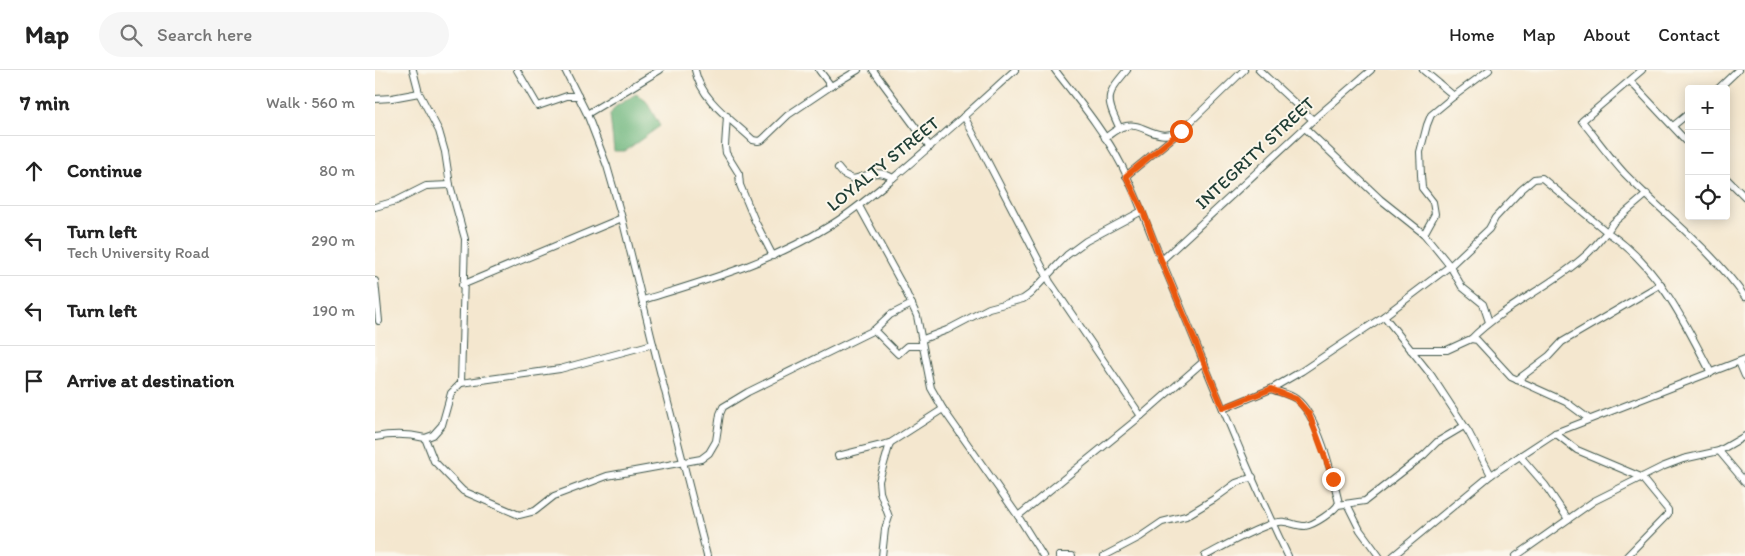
<!DOCTYPE html>
<html lang="en">
<head>
<meta charset="utf-8">
<style>
	:root { --surface:#fff; --page:#f6f6f6; --text:#222; --muted:#767676; --line:#e0e0e0 }
	body { margin:0; font-family:Itim,sans-serif; background:var(--page); color:var(--text) }
	.controls { position:absolute; right:15px; top:15px; display:grid; overflow:hidden; border-radius:5px; box-shadow:0 2px 12px #0003 }
	.controls button { width:45px; height:45px; display:grid; place-items:center; padding:0; border:0; border-bottom:1px solid var(--line); background:var(--surface); color:var(--text); font:25px sans-serif }
	.stop { position:absolute; width:15px; height:15px; margin:-11px; border:4px solid #ea580c; border-radius:50%; background:#fff }
	.stop.end { background:#ea580c; border-color:#fff; box-shadow:0 1px 5px #0008 }
	.list { margin:0; padding:0; list-style:none }
	h2 { display:flex; justify-content:space-between; align-items:center; height:65px; margin:0; padding:0 20px; font-size:21px }
	h2 small { font-size:16px; font-weight:400; color:var(--muted) }
	.list li { display:grid; grid-template-columns:32px 1fr auto; gap:15px; align-items:center; box-sizing:border-box; height:70px; padding:0 20px; border-top:1px solid var(--line) }
	.list b { display:block; font-size:19px; white-space:nowrap }
	.list p { margin:0; font-size:16px; white-space:nowrap; color:var(--muted) }
	.list em { font-size:16px; font-style:normal; color:var(--muted) }
	.icon { flex:none; width:28px; height:28px; fill:none; stroke:currentColor; stroke-width:2; stroke-linecap:round; stroke-linejoin:round }
	.map { position:relative; flex:none; width:1370px; height:486px; overflow:hidden }
	header { display:flex; align-items:center; gap:30px; box-sizing:border-box; height:70px; padding:0 25px; background:var(--surface); border-bottom:1px solid var(--line) }
	header strong { font-size:24px }
	nav { display:flex; gap:28px; margin-inline-start:auto; font-size:18px }
	.search { width:350px; height:45px; background:var(--page); display:flex; align-items:center; gap:12px; box-sizing:border-box; padding:0 18px; border-radius:28px; color:var(--muted); font-size:19px }
	main { display:flex }
	aside { flex:1; background:var(--surface) }
	.map>svg:first-child { display:block }
	.forest { fill:#6cb57c; stroke:#467958 }
	.lines { fill:none; stroke-linecap:round; stroke-linejoin:round }
	.minor-casing { stroke:#3f564b; stroke-width:8 }
	.minor { stroke:#fff; stroke-width:6 }
	.route { stroke:#ea580c; stroke-width:6 }
	.labels { text-anchor:middle; stroke-width:4; stroke-linejoin:round; paint-order:stroke }
	.street-label { font-size:18px; fill:#1f3d34; stroke:#fbf7ec }
</style>
</head>
<body>
<header>
<strong>Map</strong>
<div class="search"><svg class="icon" aria-label="search" viewBox="0 0 24 24"><circle cx="10" cy="10" r="6"/><path d="M15 15l6 6"/></svg>Search here</div>
<nav><a>Home</a><a>Map</a><a>About</a><a>Contact</a></nav>
</header>
<main>
<aside>
<h2>7 min<small>Walk · 560 m</small></h2>
<ul class="list">
<li><svg class="icon" aria-label="ahead" viewBox="0 0 24 24"><path d="M12 20V5M6 11l6-6 6 6"/></svg><div><b>Continue</b></div><em>80 m</em></li>
<li><svg class="icon" aria-label="left" viewBox="0 0 24 24"><path d="M17 20v-9H6M10 6l-5 5 5 5"/></svg><div><b>Turn left</b><p>Tech University Road</p></div><em>290 m</em></li>
<li><svg class="icon" aria-label="left" viewBox="0 0 24 24"><path d="M17 20v-9H6M10 6l-5 5 5 5"/></svg><div><b>Turn left</b></div><em>190 m</em></li>
<li><svg class="icon" aria-label="arrive" viewBox="0 0 24 24"><path d="M6 21V4h12l-3 4 3 4H6"/></svg><div><b>Arrive at destination</b></div></li>
</ul>
</aside>
<div class="map">
<svg width="1370" height="486" viewBox="0 0 1370 486">
	<rect width="100%" height="100%" fill="#fbf7ec"/>
	<filter id="ink" filterUnits="userSpaceOnUse"><feTurbulence type="fractalNoise" baseFrequency=".02" numOctaves="2"/><feDisplacementMap in="SourceGraphic" scale="10" xChannelSelector="R" yChannelSelector="G"/><feConvolveMatrix kernelMatrix="1 2 1 2 8 2 1 2 1" color-interpolation-filters="sRGB"/></filter>
	<filter id="wash" filterUnits="userSpaceOnUse"><feTurbulence type="fractalNoise" baseFrequency=".0096" numOctaves="4" result="noise"/><feDisplacementMap in="SourceGraphic" scale="20" xChannelSelector="R" yChannelSelector="G"/><feGaussianBlur stdDeviation="1.12" result="paint"/><feColorMatrix in="noise" values="0 0 0 0 0 0 0 0 0 0 0 0 0 0 0 0 0 1.4 0 .05"/><feComposite in="paint" operator="in"/></filter>
	<g filter="url(#wash)">
		<rect width="100%" height="100%" fill="#f4e7cf"/>
		<polygon class="forest" points="261,24 271,31 285,56 250,81 239,81 235,45 240,37"/>
	</g>
	<g filter="url(#ink)">
		<g class="lines">
			<defs>
				<g id="minor">
					<polyline points="38,0 44,23 64,61 70,82 75,115 90,169 86,313 76,323 67,355 58,365 50,368"/>
					<polyline points="142,0 163,36 192,26 203,26"/>
					<polyline points="190,0 212,44 232,96 247,148 278,274 332,486"/>
					<path d="M320,0C326,30 357,50 378,70L383,71L387,70L413,45L456,16L483,0"/>
					<polyline points="444,0 456,16"/>
					<polyline points="498,0 555,77"/>
					<path d="M680,0C704,31 729,61 747,96C764,130 776,166 791,201C831,296 868,393 913,486"/>
					<polyline points="884,0 938,50"/>
					<polyline points="1048,0 1079,26"/>
					<path d="M1267,0L1207,51C1221,68 1235,88 1250,104C1290,145 1337,180 1370,227"/>
					<polyline points="1255,11 1314,74"/>
					<polyline points="1343,19 1363,0"/>
					<polyline points="0,29 17,28 44,23"/>
					<polyline points="212,44 285,0"/>
					<polyline points="352,46 350,76 351,83 364,104 365,115 380,151 398,186"/>
					<polyline points="589,46 675,212 766,346"/>
					<polyline points="1298,56 1314,43"/>
					<path d="M744,57C730,27 731,25 752,0"/>
					<polyline points="930,58 1005,129 1049,164 1075,196 1087,217 1108,234 1114,252"/>
					<path d="M730,68C737,63 743,57 751,56C769,52 780,73 806,61L869,0"/>
					<path d="M463,98L468,104L478,109C494,105 503,99 518,108"/>
					<polyline points="751,106 801,65"/>
					<polyline points="1351,108 1370,127"/>
					<path d="M1272,124L1238,153L1232,162C1282,195 1309,250 1336,303"/>
					<polyline points="484,136 529,218 542,246 556,318 568,339 643,446 668,486"/>
					<polyline points="0,137 21,131 51,116 75,115"/>
					<polyline points="1049,164 1060,144 1058,132 1047,118 1046,105 1045,82 1052,55 1056,45 1079,26 1114,0"/>
					<polyline points="787,190 938,50 996,0"/>
					<polyline points="0,211 4,251"/>
					<polyline points="87,215 247,148"/>
					<path d="M268,230C332,210 397,192 454,156C475,144 493,128 512,113C556,77 598,38 640,0"/>
					<polyline points="1009,246 1056,305 1094,363 1116,405"/>
					<polyline points="499,260 523,284 532,276 547,276"/>
					<polyline points="548,269 572,260 614,238 648,229 655,224 692,185 711,171 767,141"/>
					<polyline points="1036,280 1072,280 1096,269 1102,270 1136,307 1191,332 1214,349"/>
					<polyline points="1364,292 1370,306"/>
					<polyline points="1142,310 1174,286 1187,272 1286,214"/>
					<polyline points="86,313 185,299 278,274"/>
					<path d="M848,339L896,319L927,301L1009,246L1075,196L1114,159L1120,148L1146,120L1159,109L1167,108L1232,162C1225,169 1219,178 1211,185C1176,217 1130,235 1096,269"/>
					<polyline points="1180,363 1202,380 1266,407 1293,440 1293,444 1252,486"/>
					<path d="M0,367C16,364 34,364 50,368L59,391L88,421L144,445L160,441L179,426L232,406L326,389L334,383L341,371L345,344L348,337L373,322L499,260L515,245L537,234"/>
					<polyline points="1344,381 1370,412"/>
					<polyline points="463,386 515,373 568,339"/>
					<polyline points="1145,386 1170,415 1193,449"/>
					<polyline points="972,434 985,460 1004,486"/>
					<polyline points="963,435 990,431 1049,385 1062,372 1089,356"/>
					<polyline points="643,446 766,346 829,291"/>
					<polyline points="507,486 510,459 514,447 505,422 504,411 515,373"/>
					<polyline points="684,486 697,486"/>
					<polyline points="729,486 765,467 787,452 811,446 839,429 861,413 878,407"/>
					<path d="M830,486C851,475 873,462 896,454C910,448 918,456 930,456C939,455 960,441 964,433C958,408 943,344 921,329C915,324 903,322 896,319"/>
					<polyline points="1018,486 1116,405 1180,363 1370,289"/>
					<polyline points="1141,486 1219,431 1287,397 1308,389 1344,381 1370,366"/>
				</g>
			</defs>
			<use href="#minor" class="minor-casing"/>
			<use href="#minor" class="minor"/>
		</g>
	</g>
	<g class="lines" filter="url(#ink)">
		<polyline class="route" points="806,61 751,106 768,141 786,190 848,338 896,319 921,329 934,344 958,409"/>
	</g>
	<g class="labels">
		<g class="street-label">
			<text transform="translate(880 83) rotate(-43)" y="6">INTEGRITY STREET</text>
			<text transform="translate(508 94) rotate(-39)" y="6">LOYALTY STREET</text>
		</g>
	</g>
</svg>
<div class="controls">
<button>+</button>
<button>−</button>
<button><svg class="icon" aria-label="locate" viewBox="0 0 24 24"><circle cx="12" cy="12" r="6"/><path d="M12 2v4M12 18v4M2 12h4M18 12h4"/></svg></button>
</div>
<div class="stop" style="left:806px;top:61px"></div>
<div class="stop end" style="left:958px;top:409px"></div>
</div>
</main>
</body>
</html>
